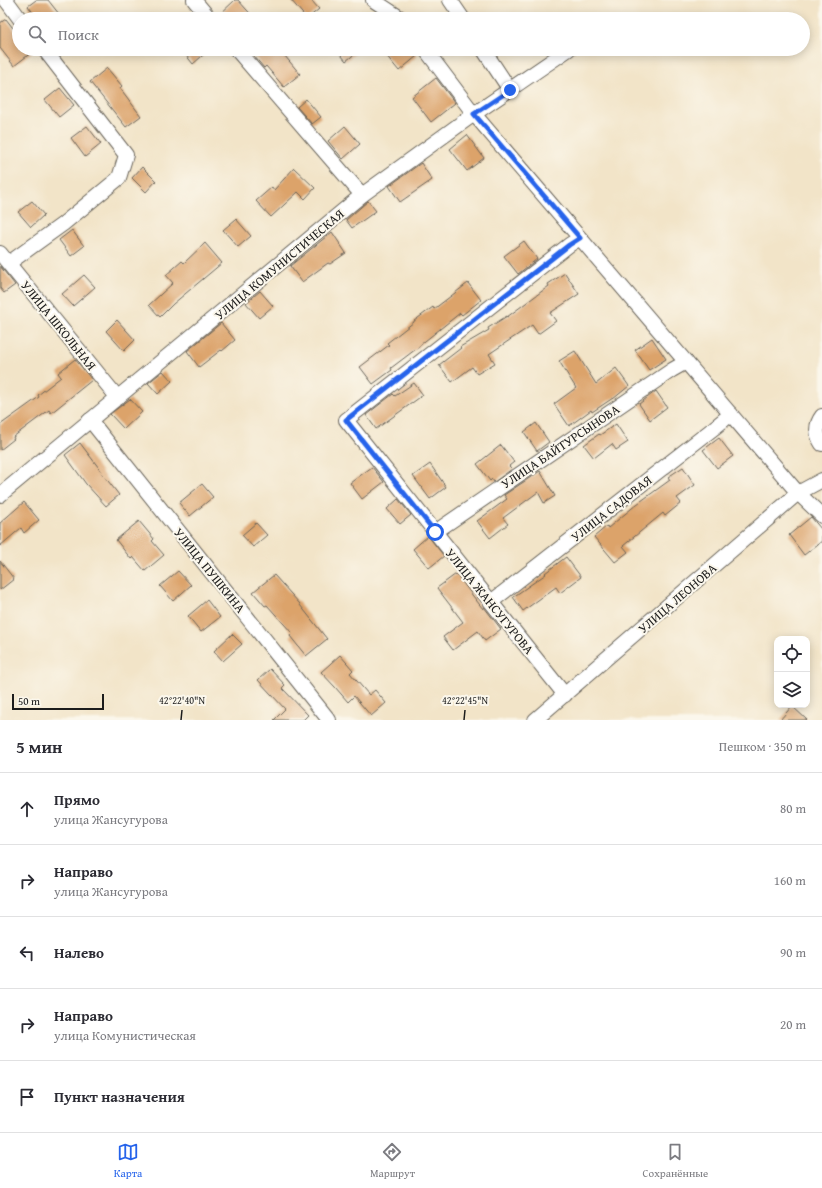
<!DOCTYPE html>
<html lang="ru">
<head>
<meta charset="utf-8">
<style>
	:root { --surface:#fff; --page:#f7f7f7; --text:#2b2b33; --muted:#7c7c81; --line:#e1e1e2; --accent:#2563eb }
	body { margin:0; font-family:"Gentium Book Plus",serif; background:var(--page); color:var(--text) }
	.controls { position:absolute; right:12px; bottom:12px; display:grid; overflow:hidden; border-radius:8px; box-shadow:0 2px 10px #0003 }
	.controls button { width:36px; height:36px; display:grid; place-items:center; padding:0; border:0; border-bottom:1px solid var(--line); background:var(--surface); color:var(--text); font:20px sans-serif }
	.scale { position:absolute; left:12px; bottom:10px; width:92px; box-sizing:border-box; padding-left:4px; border:2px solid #1c1c1c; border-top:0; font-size:11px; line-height:14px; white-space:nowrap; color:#1c1c1c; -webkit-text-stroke:3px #fbf7ec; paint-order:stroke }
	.stop { position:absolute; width:12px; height:12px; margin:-9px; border:3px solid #2563eb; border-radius:50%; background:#fff }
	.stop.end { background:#2563eb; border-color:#fff; box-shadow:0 1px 4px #0008 }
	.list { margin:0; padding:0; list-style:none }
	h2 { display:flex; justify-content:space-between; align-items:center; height:52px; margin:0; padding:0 16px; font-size:17px }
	h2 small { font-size:13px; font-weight:400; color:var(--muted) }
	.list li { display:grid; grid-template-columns:26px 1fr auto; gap:12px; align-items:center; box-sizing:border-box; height:72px; padding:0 16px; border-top:1px solid var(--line) }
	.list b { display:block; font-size:15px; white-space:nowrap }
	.list p { margin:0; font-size:13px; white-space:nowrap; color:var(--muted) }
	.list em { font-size:13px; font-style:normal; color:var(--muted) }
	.icon { flex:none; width:22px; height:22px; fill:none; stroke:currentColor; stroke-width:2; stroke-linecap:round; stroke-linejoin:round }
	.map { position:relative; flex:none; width:822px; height:720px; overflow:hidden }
	.search { position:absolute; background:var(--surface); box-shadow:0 2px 10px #0003; left:12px; right:12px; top:12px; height:44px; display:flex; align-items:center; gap:10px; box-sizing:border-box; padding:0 14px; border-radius:22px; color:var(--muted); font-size:15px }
	.sheet { height:412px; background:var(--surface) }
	nav { display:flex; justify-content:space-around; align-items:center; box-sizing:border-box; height:56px; border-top:1px solid var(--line); background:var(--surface); font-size:11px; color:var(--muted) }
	nav a { display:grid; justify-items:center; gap:2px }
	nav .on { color:var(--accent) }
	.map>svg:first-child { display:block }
	.building { fill:#dca36b }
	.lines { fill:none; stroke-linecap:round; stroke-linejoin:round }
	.minor-casing { stroke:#676258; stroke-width:16 }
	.minor { stroke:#fff; stroke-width:14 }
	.route { stroke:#2563eb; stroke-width:5 }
	.ticks { fill:none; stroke:#1c1c1c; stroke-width:1.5 }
	.labels { text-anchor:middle; stroke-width:4; stroke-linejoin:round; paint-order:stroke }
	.street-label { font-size:13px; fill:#1c1c1c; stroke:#fbf7ec }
	.ticks-label { font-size:10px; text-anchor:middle; fill:#1c1c1c; stroke:#fbf7ec; stroke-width:4; stroke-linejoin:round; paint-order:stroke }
</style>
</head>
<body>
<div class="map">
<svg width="822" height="720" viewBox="0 0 822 720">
	<rect width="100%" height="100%" fill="#fbf7ec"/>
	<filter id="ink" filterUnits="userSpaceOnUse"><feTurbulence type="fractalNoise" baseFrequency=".025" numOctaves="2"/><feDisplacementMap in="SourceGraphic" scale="8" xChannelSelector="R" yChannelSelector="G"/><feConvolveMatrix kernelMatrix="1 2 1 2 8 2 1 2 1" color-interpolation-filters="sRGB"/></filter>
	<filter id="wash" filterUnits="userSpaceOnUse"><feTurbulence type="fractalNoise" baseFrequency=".012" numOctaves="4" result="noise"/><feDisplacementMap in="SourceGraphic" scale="16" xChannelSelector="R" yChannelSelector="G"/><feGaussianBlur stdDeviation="0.9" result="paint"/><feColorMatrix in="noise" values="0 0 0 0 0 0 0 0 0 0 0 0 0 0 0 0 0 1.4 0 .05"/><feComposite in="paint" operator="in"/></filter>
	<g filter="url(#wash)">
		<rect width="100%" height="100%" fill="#f2e4c8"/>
		<g id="blocks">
			<g class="building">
				<polygon points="36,0 48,0 63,19 38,19 28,6"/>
				<polygon points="235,0 238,0 255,19 218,19 218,16"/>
				<polygon points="291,0 311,0 319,9 307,19"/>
				<polygon points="6,19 19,36 19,49 36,49 14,66 0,48 0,23"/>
				<polygon points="181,49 210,49 193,64"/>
				<polygon points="248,49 279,49 300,74 284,87 266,66 264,68"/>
				<polygon points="336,49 361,49 346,61"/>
				<polygon points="381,49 412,49 417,56 399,71"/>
				<polygon points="107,68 122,86 120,88 141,116 126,127 90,82"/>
				<polygon points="436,78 455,103 431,122 412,97"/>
				<polygon points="60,88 74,105 59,117 45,100"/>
				<polygon points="306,99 321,117 312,124 297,107"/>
				<polygon points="87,126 101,144 85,157 71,138"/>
				<polygon points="345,126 360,144 343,159 328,141"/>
				<polygon points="467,135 484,158 467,171 450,149"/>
				<polygon points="421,163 432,180 400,202 389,186"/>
				<polygon points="142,167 156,181 146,192 132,178"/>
				<polygon points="294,168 315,188 305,199 298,192 271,217 256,201 272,187 274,190"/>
				<polygon points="32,201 44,215 31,227 18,212"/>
				<polygon points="368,201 376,211 352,228 346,220"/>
				<polygon points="236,219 251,236 238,247 223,230"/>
				<polygon points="72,230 84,246 71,256 59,240"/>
				<polygon points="332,232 346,253 330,264 328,263 302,282 290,266"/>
				<polygon points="524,241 537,259 518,274 504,256"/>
				<polygon points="205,243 222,263 173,304 160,317 149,305 173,283 166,275 182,261 184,263"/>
				<polygon points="0,266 15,285 4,293 0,288"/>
				<polygon points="565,273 579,294 550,313 556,321 538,334 532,325 489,354 495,363 477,374 472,367 452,382 439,365 461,348 460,347 489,330 488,328 507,316 507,317 549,286 548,284"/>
				<polygon points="84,275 95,287 73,306 62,294"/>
				<polygon points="468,283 481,300 462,315 460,313 420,345 420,346 391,368 392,370 373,384 360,367 389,345 387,343 414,322 414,321 433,307 434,309"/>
				<polygon points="260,291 273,306 259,318 246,303"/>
				<polygon points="117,320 135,340 124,351 106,331"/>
				<polygon points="221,323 235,340 222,351 221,350 199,367 187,351"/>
				<polygon points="652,338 666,359 649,370 635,350"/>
				<polygon points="575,351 596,384 616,368 629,386 613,399 613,398 592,412 591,410 569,426 554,404 576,388 559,361"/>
				<polygon points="75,359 92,380 51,413 49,410 13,437 14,439 0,450 0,425 39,397 38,395 61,377 58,373"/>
				<polygon points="163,371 172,381 158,394 148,383"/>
				<polygon points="414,383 423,395 376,429 366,415 393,394 395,396"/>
				<polygon points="656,391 667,407 650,420 639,404"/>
				<polygon points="130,399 142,412 124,429 110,414"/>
				<polygon points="536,423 549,442 537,451 524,432"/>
				<polygon points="616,424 628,442 616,450 612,444 594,458 584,445 599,434 600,435"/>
				<polygon points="719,438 733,456 717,468 703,450"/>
				<polygon points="80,443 102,472 101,472 119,495 106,506 86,484 65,455"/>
				<polygon points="501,445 514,462 509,466 512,469 494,482 492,479 490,481 477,464"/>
				<polygon points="430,464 446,487 430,499 413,476"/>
				<polygon points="372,467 384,482 362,499 350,483"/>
				<polygon points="683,467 695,485 677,498 681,503 665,516 663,513 623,546 628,552 615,562 594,537 607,526 608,528 637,504 670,480 668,477"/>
				<polygon points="540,471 555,496 544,503 538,492 503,518 508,524 490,538 477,521 507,499 504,495"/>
				<polygon points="202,484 213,497 190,516 179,503"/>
				<polygon points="398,499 411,515 400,524 387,509"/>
				<polygon points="24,502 39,520 24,533 21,528 0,546 0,523"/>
				<polygon points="811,517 822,530 822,541 804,555 789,535"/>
				<polygon points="139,521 154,539 152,541 164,555 145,571 133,557 131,559 116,540"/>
				<polygon points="256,523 267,535 253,547 242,535"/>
				<polygon points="428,536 444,556 429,568 413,549"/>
				<polygon points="566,557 581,577 560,593 556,587 523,611 513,597 546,574 545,573"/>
				<polygon points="0,561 14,579 0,590"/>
				<polygon points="178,571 191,585 173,601 160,586"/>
				<polygon points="456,574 483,609 484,607 501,629 485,641 478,631 453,650 443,637 463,622 437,588"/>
				<polygon points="274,575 300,604 300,605 327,639 306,656 290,636 292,633 267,605 265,606 253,592"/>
				<polygon points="207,600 220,617 201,632 188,616"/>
				<polygon points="232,634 242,644 223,661 214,651"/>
				<polygon points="340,655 353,670 350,673 369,695 375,690 386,703 371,716 354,696 348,702 335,687 321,672"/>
				<polygon points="270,669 285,685 282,688 308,715 303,720 274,720 285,709 258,680"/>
				<polygon points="792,706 807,720 780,720"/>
			</g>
		</g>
	</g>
	<g filter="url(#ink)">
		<use href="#blocks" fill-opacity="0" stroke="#676258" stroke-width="1"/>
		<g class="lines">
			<defs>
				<g id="minor">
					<polyline points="6,0 20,19"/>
					<polyline points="194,0 210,19"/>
					<polyline points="373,0 402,19"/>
					<polyline points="450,0 463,19"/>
					<polyline points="236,49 362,195"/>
					<polyline points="425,49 474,114 798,493 822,516"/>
					<polyline points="483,49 510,90"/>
					<polyline points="0,253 118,398"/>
					<polyline points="9,263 63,224 119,178 126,155 44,49"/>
					<path d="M822,416C815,425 816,435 822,444"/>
					<polyline points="90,420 329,720"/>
					<polyline points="0,495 362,195 474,114 569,49"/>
					<polyline points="435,532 672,370 686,362"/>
					<polyline points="491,602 714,428 731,414"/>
					<polyline points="565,695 346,420 569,245 580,238"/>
					<polyline points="535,720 798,493 822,480"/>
				</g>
			</defs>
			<use href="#minor" class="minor-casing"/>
			<use href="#minor" class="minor"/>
		</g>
	</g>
	<g class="lines" filter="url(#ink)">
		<polyline class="route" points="435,532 346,420 569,245 580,238 474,114 510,90"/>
	</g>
	<path class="ticks" d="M181,720L182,710M464,720L465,710"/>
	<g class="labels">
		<g class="street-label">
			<text transform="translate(279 264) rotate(-40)" y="5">УЛИЦА КОМУНИСТИЧЕСКАЯ</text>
			<text transform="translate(59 325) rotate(51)" y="5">УЛИЦА ШКОЛЬНАЯ</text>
			<text transform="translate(560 446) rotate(-34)" y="5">УЛИЦА БАЙТУРСЫНОВА</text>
			<text transform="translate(611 508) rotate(-38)" y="5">УЛИЦА САДОВАЯ</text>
			<text transform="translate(210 570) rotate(51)" y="5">УЛИЦА ПУШКИНА</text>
			<text transform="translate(677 598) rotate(-41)" y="5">УЛИЦА ЛЕОНОВА</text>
			<text transform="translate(490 601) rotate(51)" y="5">УЛИЦА ЖАНСУГУРОВА</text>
		</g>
	</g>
	<g class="ticks-label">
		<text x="182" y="704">42°22'40"N</text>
		<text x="465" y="704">42°22'45"N</text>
	</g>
</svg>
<div class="controls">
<button><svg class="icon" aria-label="locate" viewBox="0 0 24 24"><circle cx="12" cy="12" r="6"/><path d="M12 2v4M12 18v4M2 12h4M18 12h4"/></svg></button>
<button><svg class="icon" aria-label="layers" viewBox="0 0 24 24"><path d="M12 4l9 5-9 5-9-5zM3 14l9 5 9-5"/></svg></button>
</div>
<div class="scale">50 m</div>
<div class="stop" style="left:435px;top:532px"></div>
<div class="stop end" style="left:510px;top:90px"></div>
<div class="search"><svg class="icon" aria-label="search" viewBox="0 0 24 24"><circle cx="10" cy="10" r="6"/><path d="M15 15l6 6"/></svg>Поиск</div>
</div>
<section class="sheet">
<h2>5 мин<small>Пешком · 350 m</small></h2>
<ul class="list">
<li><svg class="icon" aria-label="ahead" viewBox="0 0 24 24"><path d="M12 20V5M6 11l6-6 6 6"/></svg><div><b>Прямо</b><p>улица Жансугурова</p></div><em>80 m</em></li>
<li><svg class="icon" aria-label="right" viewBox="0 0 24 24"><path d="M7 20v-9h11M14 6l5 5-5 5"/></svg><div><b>Направо</b><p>улица Жансугурова</p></div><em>160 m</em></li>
<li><svg class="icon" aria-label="left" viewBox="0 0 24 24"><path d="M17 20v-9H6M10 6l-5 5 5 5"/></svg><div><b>Налево</b></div><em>90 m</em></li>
<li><svg class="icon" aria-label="right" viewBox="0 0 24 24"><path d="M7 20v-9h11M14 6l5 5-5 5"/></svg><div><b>Направо</b><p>улица Комунистическая</p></div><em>20 m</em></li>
<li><svg class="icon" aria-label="arrive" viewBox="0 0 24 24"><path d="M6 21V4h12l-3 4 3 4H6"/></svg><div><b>Пункт назначения</b></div></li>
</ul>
</section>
<nav>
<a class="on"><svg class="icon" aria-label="map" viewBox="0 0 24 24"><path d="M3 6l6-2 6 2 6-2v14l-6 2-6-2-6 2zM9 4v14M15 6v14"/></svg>Карта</a>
<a><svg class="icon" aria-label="directions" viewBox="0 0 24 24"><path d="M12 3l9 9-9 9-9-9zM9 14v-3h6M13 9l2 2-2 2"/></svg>Маршрут</a>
<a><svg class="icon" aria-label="saved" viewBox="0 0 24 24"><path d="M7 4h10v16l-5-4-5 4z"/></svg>Сохранённые</a>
</nav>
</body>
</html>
